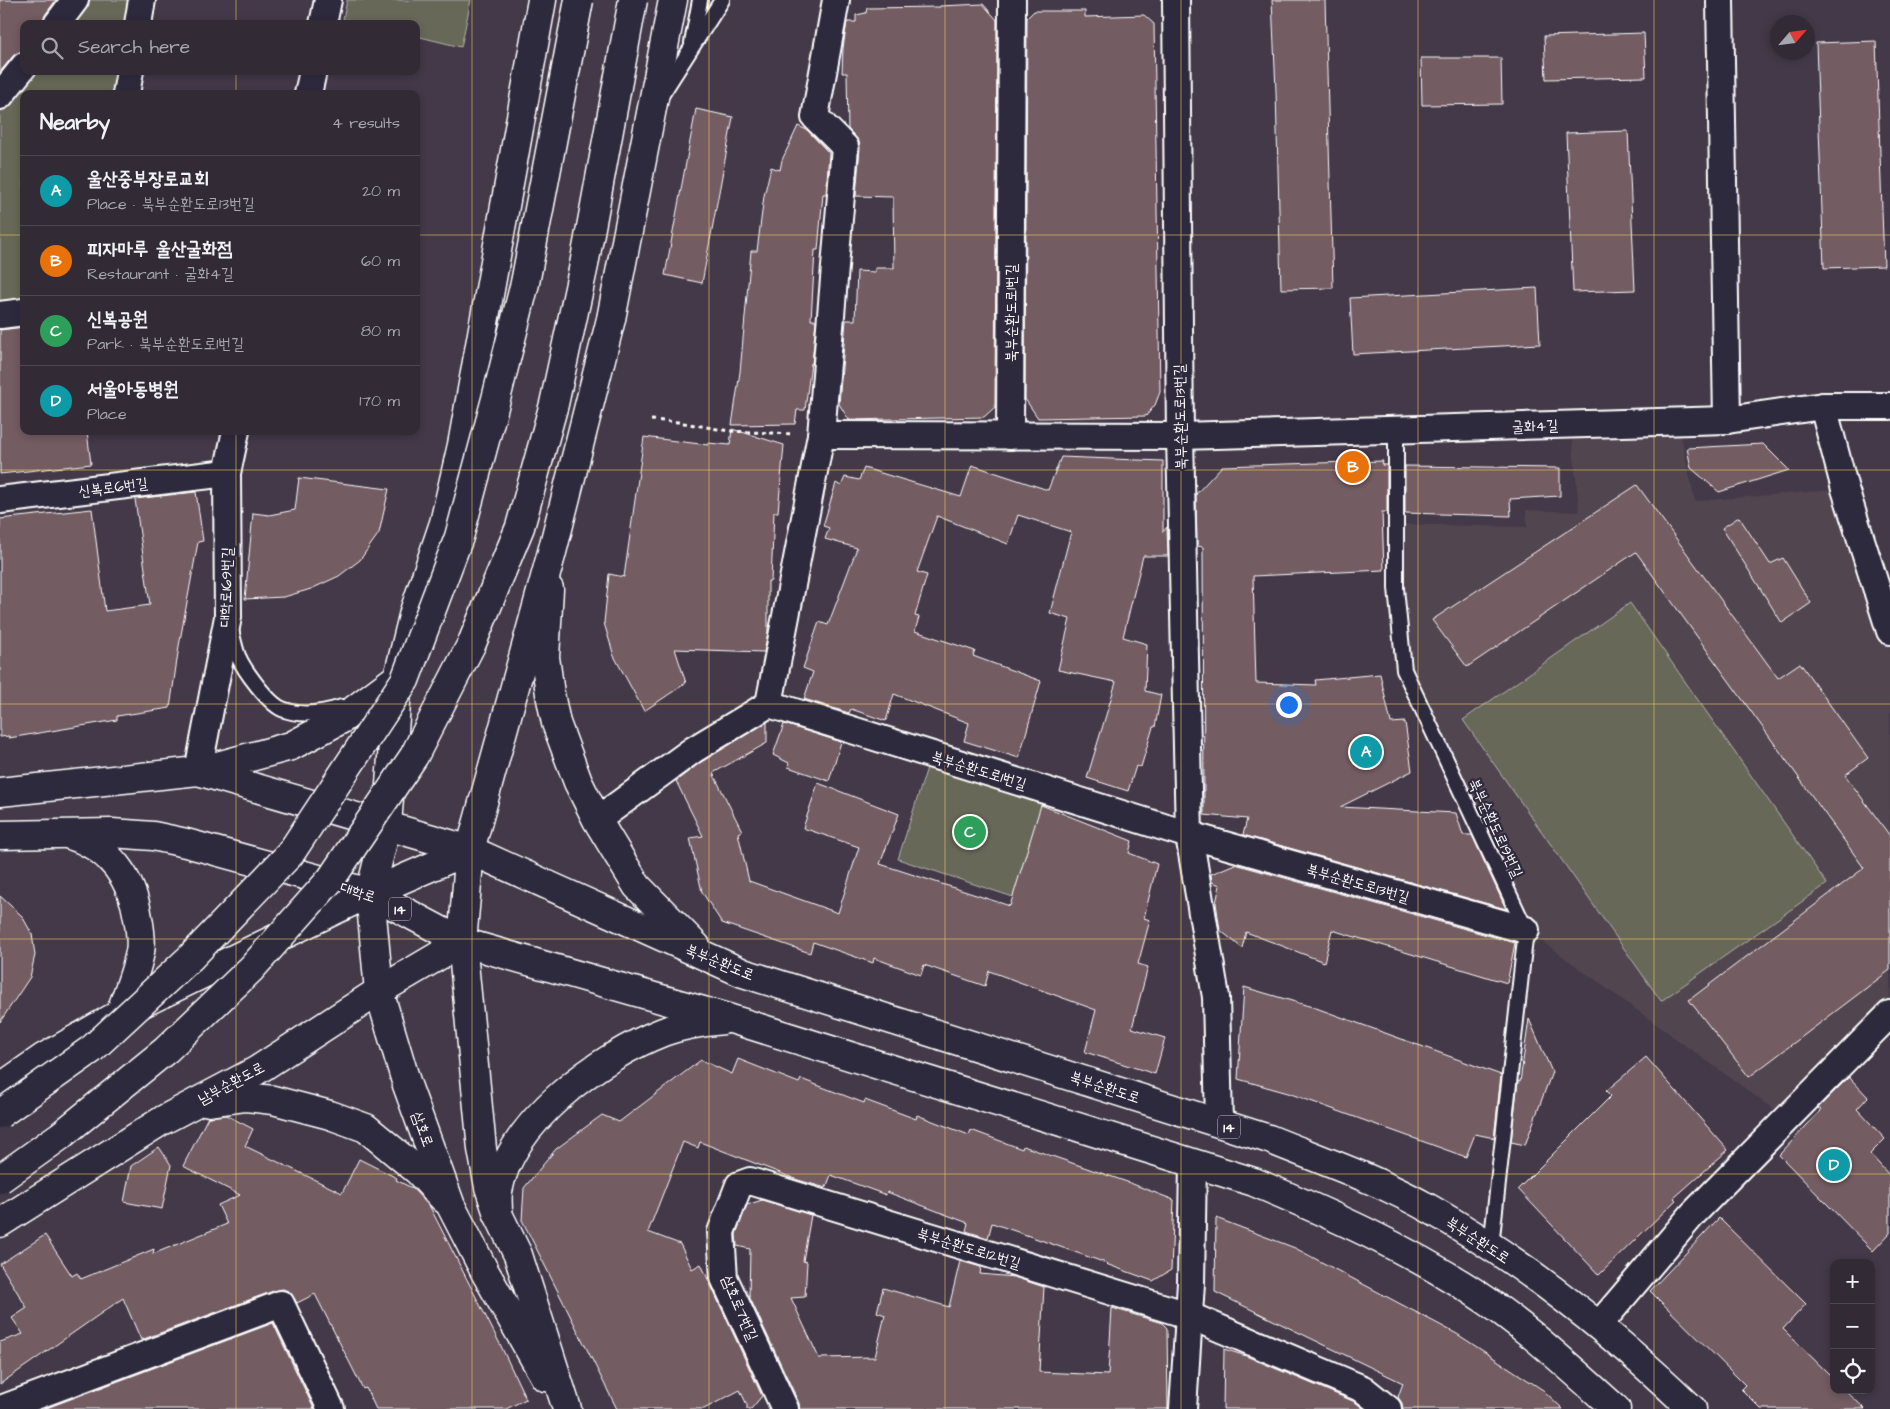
<!DOCTYPE html>
<html lang="en">
<head>
<meta charset="utf-8">
<style>
	:root { --surface:#322b36; --page:#3a333e; --text:#f1f3f6; --muted:#a8a7ad; --line:#4d4751; --accent:#e69b98 }
	body { margin:0; font-family:"Architects Daughter","Poor Story",sans-serif; background:var(--page); color:var(--text) }
	.controls { position:absolute; right:15px; bottom:15px; display:grid; overflow:hidden; border-radius:10px; box-shadow:0 2px 8px #0003 }
	.controls button { width:45px; height:45px; display:grid; place-items:center; padding:0; border:0; border-bottom:1px solid var(--line); background:var(--surface); color:var(--text); font:25px sans-serif }
	.compass { position:absolute; left:1770px; top:15px; width:45px; height:45px; border-radius:50%; background:var(--surface); box-shadow:0 2px 8px #0003; rotate:62deg }
	.you { position:absolute; left:1288px; top:704px; width:18px; height:18px; margin:-12px; border:4px solid #fff; border-radius:50%; background:#1a73e8; box-shadow:0 0 0 8px #1a73e833 }
	.badge { display:grid; place-items:center; width:32px; height:32px; border-radius:50%; background:var(--accent); color:#fff; font-size:16px; font-weight:700 }
	.pin { position:absolute; translate:-50% -50%; border:2px solid #fff; box-shadow:0 1px 5px #0006 }
	.list { margin:0; padding:0; list-style:none }
	h2 { display:flex; justify-content:space-between; align-items:center; height:65px; margin:0; padding:0 20px; font-size:21px }
	h2 small { font-size:16px; font-weight:400; color:var(--muted) }
	.list li { display:grid; grid-template-columns:32px 1fr auto; gap:15px; align-items:center; box-sizing:border-box; height:70px; padding:0 20px; border-top:1px solid var(--line) }
	.list b { display:block; font-size:19px; white-space:nowrap }
	.list p { margin:0; font-size:16px; white-space:nowrap; color:var(--muted) }
	.list em { font-size:16px; font-style:normal; color:var(--muted) }
	.icon { flex:none; width:28px; height:28px; fill:none; stroke:currentColor; stroke-width:2; stroke-linecap:round; stroke-linejoin:round }
	.map { position:relative; flex:none; width:1890px; height:1409px; overflow:hidden }
	.search { position:absolute; background:var(--surface); box-shadow:0 2px 8px #0003; left:20px; top:20px; width:400px; height:55px; display:flex; align-items:center; gap:12px; box-sizing:border-box; padding:0 18px; border-radius:10px; color:var(--muted); font-size:19px }
	.panel { position:absolute; background:var(--surface); box-shadow:0 2px 8px #0003; left:20px; top:90px; width:400px; height:345px; border-radius:10px }
	.map>svg:first-child { display:block }
	.built { fill:#514450 }
	.green { fill:#676859; stroke:#b3b4ac }
	.building { fill:#735c62; stroke:#fff }
	.lines { fill:none; stroke-linecap:round; stroke-linejoin:round }
	.service-casing { stroke:#fff; stroke-width:18 }
	.minor-casing { stroke:#fff; stroke-width:30 }
	.secondary-casing { stroke:#fff; stroke-width:31 }
	.primary-casing { stroke:#fff; stroke-width:31 }
	.motorway-casing { stroke:#fff; stroke-width:31 }
	.path { stroke:#fff; stroke-width:3; stroke-dasharray:4 4; stroke-linecap:butt }
	.service { stroke:#2f2a3d; stroke-width:14 }
	.minor { stroke:#2f2a3d; stroke-width:26 }
	.secondary { stroke:#2f2a3d; stroke-width:28 }
	.primary { stroke:#2f2a3d; stroke-width:28 }
	.motorway { stroke:#2f2a3d; stroke-width:28 }
	.motorway-bridge-casing { stroke:#fff; stroke-width:31; stroke-linecap:butt }
	.motorway-bridge { stroke:#2f2a3d; stroke-width:28 }
	.grid { fill:none; stroke:#ffd166; stroke-width:1; stroke-opacity:0.55 }
	.labels { text-anchor:middle; stroke-width:4.5; stroke-linejoin:round; paint-order:stroke }
	.shield { fill:#2f2a3d; stroke:#c1bfc5; stroke-width:1 }
	.shield-label { font-size:14px; font-weight:bold; fill:#fff }
	.street-label { font-size:15px; fill:#fff; stroke:#2f2a3d }
</style>
</head>
<body>
<div class="map">
<svg width="1890" height="1409" viewBox="0 0 1890 1409">
	<rect width="100%" height="100%" fill="#433948"/>
	<filter id="ink" filterUnits="userSpaceOnUse"><feTurbulence type="fractalNoise" baseFrequency=".02" numOctaves="2"/><feDisplacementMap in="SourceGraphic" scale="10" xChannelSelector="R" yChannelSelector="G"/><feConvolveMatrix kernelMatrix="1 2 1 2 8 2 1 2 1" color-interpolation-filters="sRGB"/></filter>
	<g filter="url(#ink)">
		<polygon class="built" points="1678,422 1695,501 1845,489 1890,631 1890,1014 1787,1119 1526,930 1404,670 1396,524 1527,527 1526,510 1579,512 1571,425"/>
		<g class="green">
			<polygon points="75,0 142,0 138,24 57,24"/>
			<polygon points="347,0 471,0 461,47 416,36 416,24 363,24 343,19"/>
			<polygon points="24,71 130,71 126,94 24,94 24,312 0,315 0,96"/>
			<polygon points="1630,603 1827,884 1661,1001 1463,720"/>
			<polygon points="931,755 1046,791 1013,897 898,859"/>
		</g>
		<g class="building">
			<polygon points="0,0 56,0 45,15 42,24 24,24 24,50 13,56 0,72"/>
			<polygon points="1272,0 1325,0 1333,288 1281,289 1276,91"/>
			<polygon points="983,4 997,20 995,407 984,417 849,420 839,404 846,320 855,320 857,271 875,272 875,268 894,268 893,197 856,196 860,148 859,141 848,129 847,73 842,73 843,48 847,22 856,22 856,15 866,13 867,8 940,7 940,6"/>
			<polygon points="1034,11 1085,11 1085,17 1144,15 1154,24 1160,392 1155,405 1146,416 1038,418 1025,399 1027,18"/>
			<polygon points="1644,33 1646,77 1546,79 1544,36"/>
			<polygon points="1876,41 1884,266 1824,268 1816,43"/>
			<polygon points="1421,58 1501,58 1502,104 1422,105"/>
			<polygon points="696,109 733,117 702,283 665,275"/>
			<polygon points="798,126 807,130 829,153 826,194 823,194 818,250 815,250 811,320 816,320 812,364 811,363 805,410 797,410 795,424 732,425 740,372 751,251 757,251 764,196 771,167 780,170 782,160"/>
			<polygon points="1628,131 1635,290 1573,292 1566,133"/>
			<polygon points="1537,288 1540,344 1353,354 1350,298"/>
			<polygon points="24,327 24,431 87,431 91,464 0,474 0,330"/>
			<polygon points="732,429 784,445 778,512 774,512 771,581 768,581 768,632 764,652 675,649 686,683 644,711 614,656 604,623 609,574 624,577 644,437 708,445 708,443 730,445"/>
			<polygon points="1763,444 1789,470 1719,492 1691,468 1687,448"/>
			<polygon points="1061,457 1163,461 1163,532 1167,527 1168,556 1143,556 1123,637 1147,644 1145,691 1161,695 1155,727 1153,727 1141,767 1136,766 1128,791 1087,778 1116,682 1058,670 1070,619 1050,613 1071,532 1018,515 1008,544 937,516 917,572 927,575 915,616 919,617 915,631 975,651 973,656 1041,681 1019,758 964,741 969,723 894,694 886,721 851,709 849,713 804,699 813,672 803,668 819,622 828,625 857,548 825,539 829,528 823,526 836,483 841,486 845,477 859,480 864,468 961,497 972,465 1048,490"/>
			<polygon points="1383,461 1382,465 1387,465 1387,512 1382,512 1384,570 1253,576 1256,683 1316,685 1315,680 1380,674 1391,723 1405,722 1412,771 1340,807 1456,813 1463,835 1472,835 1506,909 1243,835 1247,819 1204,815 1203,547 1197,546 1196,494 1222,466"/>
			<polygon points="1405,466 1560,468 1560,496 1510,499 1511,516 1405,513"/>
			<polygon points="299,478 389,489 379,533 360,560 339,576 311,589 284,597 245,599 253,513 269,515 295,510"/>
			<polygon points="1637,485 1778,678 1800,663 1868,758 1845,775 1890,836 1890,970 1749,1077 1689,1000 1864,868 1636,552 1467,667 1432,620"/>
			<polygon points="196,492 203,541 198,542 179,646 170,708 117,716 117,720 9,738 9,736 0,737 0,519 92,509 105,611 150,605 135,499"/>
			<polygon points="1739,517 1770,564 1783,558 1811,603 1782,623 1722,528"/>
			<polygon points="767,722 767,743 713,773 742,831 738,833 749,881 838,913 859,847 803,828 818,783 899,814 880,864 1010,906 1041,805 1132,841 1129,853 1157,864 1144,918 1150,920 1138,964 1148,967 1132,1028 1165,1038 1155,1074 1085,1052 1096,1010 989,971 985,986 924,965 921,975 874,958 873,963 813,942 810,953 722,923 702,892 690,838 703,836 676,781 701,762"/>
			<polygon points="784,724 841,742 829,781 788,767 789,763 773,755"/>
			<polygon points="1235,864 1515,943 1507,983 1332,930 1324,962 1246,932 1242,948 1220,930 1216,903 1220,885 1212,882 1211,874"/>
			<polygon points="0,896 22,916 32,934 35,955 30,977 0,1022"/>
			<polygon points="1244,987 1316,1008 1501,1075 1494,1138 1475,1134 1466,1157 1288,1093 1238,1079"/>
			<polygon points="1529,1019 1552,1072 1525,1145 1511,1142 1518,1081 1520,1082"/>
			<polygon points="1646,1057 1728,1150 1674,1198 1676,1200 1599,1275 1518,1189 1611,1096 1606,1091"/>
			<polygon points="738,1059 799,1083 801,1079 864,1103 865,1100 916,1119 917,1115 969,1135 971,1130 1022,1149 1023,1146 1130,1183 1174,1200 1171,1270 1153,1281 1106,1264 1106,1263 992,1223 988,1238 966,1231 968,1223 887,1192 886,1195 831,1175 826,1188 798,1180 700,1142 698,1148 683,1142 648,1232 680,1244 692,1269 701,1264 762,1396 751,1409 747,1409 747,1405 740,1390 704,1409 617,1409 522,1220 524,1188 556,1149 602,1115 619,1122 701,1060 732,1074"/>
			<polygon points="1849,1077 1868,1097 1857,1109 1885,1139 1870,1154 1890,1176 1890,1233 1873,1251 1779,1155 1821,1110 1818,1108"/>
			<polygon points="226,1115 253,1129 245,1146 342,1193 359,1159 397,1178 396,1180 412,1188 430,1207 500,1344 526,1399 506,1409 376,1409 366,1388 363,1389 315,1294 297,1303 290,1292 283,1289 276,1290 141,1340 123,1298 0,1384 0,1342 23,1334 12,1318 27,1308 0,1264 45,1235 72,1276 77,1273 81,1279 154,1249 153,1254 227,1224 218,1205 240,1195 183,1166 208,1117"/>
			<polygon points="159,1147 171,1165 162,1209 124,1202 131,1166"/>
			<polygon points="762,1200 811,1215 803,1261 807,1262 805,1297 791,1298 819,1358 875,1357 885,1315 877,1312 883,1288 949,1307 960,1261 981,1267 980,1274 1014,1277 1044,1287 1039,1372 1108,1375 1112,1308 1162,1323 1167,1328 1168,1409 800,1409 799,1403 749,1296 750,1249 737,1246 736,1234 747,1205"/>
			<polygon points="1216,1218 1295,1248 1457,1334 1543,1390 1563,1409 1403,1409 1402,1403 1398,1397 1403,1383 1215,1292"/>
			<polygon points="1719,1218 1806,1304 1783,1329 1834,1379 1834,1390 1845,1390 1865,1409 1761,1409 1741,1389 1745,1385 1650,1291"/>
			<polygon points="273,1323 314,1409 44,1409"/>
			<polygon points="1224,1349 1246,1356 1355,1402 1364,1409 1223,1409"/>
		</g>
		<g class="lines">
			<defs>
				<g id="service">
					<polyline points="692,43 700,0"/>
					<polyline points="662,94 722,0"/>
					<polyline points="1396,430 1396,588 1404,670 1526,930 1491,1246"/>
					<path d="M231,630C233,638 235,648 238,656C244,670 268,703 282,709C301,717 323,713 342,707"/>
				</g>
				<g id="minor">
					<polyline points="1176,0 1180,436 1189,835 1216,997 1219,1123"/>
					<polyline points="1720,0 1727,420"/>
					<polyline points="57,24 75,0"/>
					<polyline points="138,24 142,0"/>
					<polyline points="323,24 328,0"/>
					<polyline points="126,94 130,71"/>
					<polyline points="308,94 313,71"/>
					<polyline points="0,96 24,66"/>
					<polyline points="0,315 24,312"/>
					<polyline points="1823,406 1845,489 1890,631"/>
					<polyline points="821,435 1180,436 1727,420 1823,406 1890,406"/>
					<polyline points="1010,436 1012,0"/>
					<polyline points="0,500 227,473"/>
					<polyline points="769,704 1189,835 1526,930"/>
					<polyline points="198,771 228,617 227,473 236,431"/>
					<polyline points="597,820 693,750 769,704 821,435 845,147 815,117 836,0"/>
					<polyline points="1598,1326 1693,1214 1890,1014"/>
					<polyline points="1,1409 281,1304 331,1409"/>
					<polyline points="785,1409 724,1278 721,1232 739,1185 750,1181 1188,1315 1363,1389 1388,1409"/>
					<polyline points="1183,1409 1191,1283 1193,1163"/>
				</g>
				<g id="secondary">
					<polyline points="387,825 370,893 379,991 407,1085 451,1206 485,1272 545,1377"/>
					<polyline points="0,1088 43,1058 120,1014 370,893 470,850 462,942 482,1149 489,1187 498,1214 518,1255 567,1409"/>
					<polyline points="209,1102 246,1097 273,1100 330,1115 366,1128 418,1171 444,1199"/>
					<polyline points="0,1223 163,1120 256,1071 379,991 462,942"/>
				</g>
				<g id="primary">
					<polyline points="549,589 545,657 550,694 556,723 578,782 597,820 637,886 696,946"/>
					<polyline points="199,771 291,746 342,719 398,677"/>
					<path d="M0,792L198,771L470,850L743,973L1269,1139C1323,1161 1379,1180 1430,1209C1525,1263 1613,1333 1692,1409"/>
					<path d="M0,835L112,833L153,836L186,843L370,893L462,942L731,1019L1254,1182C1330,1214 1402,1246 1472,1291C1524,1324 1570,1368 1616,1409"/>
					<path d="M70,835C109,847 132,878 138,918C140,929 142,942 140,952C136,973 127,994 120,1014"/>
					<path d="M498,1214C498,1206 497,1198 498,1191C511,1120 601,1056 663,1032C682,1025 703,1022 723,1020"/>
				</g>
				<g id="motorway">
					<polyline points="387,825 398,677 414,612 444,523 462,445 542,0"/>
					<polyline points="470,850 552,552 611,319 673,0"/>
				</g>
			</defs>
			<use href="#service" class="service-casing"/>
			<use href="#minor" class="minor-casing"/>
			<use href="#secondary" class="secondary-casing"/>
			<use href="#primary" class="primary-casing"/>
			<use href="#motorway" class="motorway-casing"/>
			<polyline class="path" points="651,420 678,422 729,431 794,434"/>
			<use href="#service" class="service"/>
			<use href="#minor" class="minor"/>
			<use href="#secondary" class="secondary"/>
			<use href="#primary" class="primary"/>
			<use href="#motorway" class="motorway"/>
			<defs>
				<g id="motorway-bridge">
					<polyline points="0,1114 92,1049 190,958 290,854 405,680 459,537 496,399 525,283 579,0"/>
					<polyline points="0,1179 60,1136 166,1050 251,969 331,879 414,756 472,643 520,527 554,404 584,265 633,0"/>
				</g>
			</defs>
			<use href="#motorway-bridge" class="motorway-bridge-casing"/>
			<use href="#motorway-bridge" class="motorway-bridge"/>
		</g>
	</g>
	<path class="grid" d="M236,0V24M472,0V1409M709,0V1409M945,0V1409M1181,0V1409M1418,0V1409M1654,0V1409M236,71V94M0,235H24M416,235H1890M236,431V1409M0,470H1890M0,704H1890M0,939H1890M0,1174H1890"/>
	<g class="labels">
		<g class="shield">
			<rect x="389" y="897.5" width="22" height="23" rx="4"/>
			<rect x="1218" y="1115.5" width="22" height="23" rx="4"/>
		</g>
		<g class="shield-label">
			<text x="400" y="914">14</text>
			<text x="1229" y="1132">14</text>
		</g>
		<g class="street-label">
			<text transform="translate(1011 313) rotate(-90)" y="5">북부순환도로1번길</text>
			<text transform="translate(1180 417) rotate(-91)" y="5">북부순환도로13번길</text>
			<text transform="translate(1535 426) rotate(-2)" y="5">굴화4길</text>
			<text transform="translate(113 487) rotate(-7)" y="5">신복로6번길</text>
			<text transform="translate(226 587) rotate(-88)" y="5">대학로169번길</text>
			<text transform="translate(979 770) rotate(17)" y="5">북부순환도로1번길</text>
			<text transform="translate(1496 828) rotate(65)" y="5">북부순환도로19번길</text>
			<text transform="translate(1358 883) rotate(16)" y="5">북부순환도로13번길</text>
			<text transform="translate(358 892) rotate(18)" y="5">대학로</text>
			<text transform="translate(720 962) rotate(22)" y="5">북부순환도로</text>
			<text transform="translate(231 1083) rotate(-28)" y="5">남부순환도로</text>
			<text transform="translate(1105 1087) rotate(18)" y="5">북부순환도로</text>
			<text transform="translate(423 1129) rotate(70)" y="5">삼호로</text>
			<text transform="translate(1478 1240) rotate(33)" y="5">북부순환도로</text>
			<text transform="translate(969 1248) rotate(17)" y="5">북부순환도로12번길</text>
			<text transform="translate(740 1308) rotate(67)" y="5">삼호로7번길</text>
		</g>
	</g>
</svg>
<div class="controls">
<button>+</button>
<button>−</button>
<button><svg class="icon" aria-label="locate" viewBox="0 0 24 24"><circle cx="12" cy="12" r="6"/><path d="M12 2v4M12 18v4M2 12h4M18 12h4"/></svg></button>
</div>
<svg class="compass" viewBox="-18 -18 36 36"><path d="M0-13l5 13h-10z" fill="#e53935"/><path d="M0 13l5-13h-10z" fill="#a8a7ad"/></svg>
<div class="you"></div>
<div class="pin badge" style="left:1366px;top:752px;background:#0f9aa8">A</div>
<div class="pin badge" style="left:1353px;top:467px;background:#e8710a">B</div>
<div class="pin badge" style="left:970px;top:832px;background:#2e9e5b">C</div>
<div class="pin badge" style="left:1834px;top:1165px;background:#0f9aa8">D</div>
<div class="search"><svg class="icon" aria-label="search" viewBox="0 0 24 24"><circle cx="10" cy="10" r="6"/><path d="M15 15l6 6"/></svg>Search here</div>
<section class="panel">
<h2>Nearby<small>4 results</small></h2>
<ul class="list">
<li><span class="badge" style="background:#0f9aa8">A</span><div><b>울산중부장로교회</b><p>Place · 북부순환도로13번길</p></div><em>20 m</em></li>
<li><span class="badge" style="background:#e8710a">B</span><div><b>피자마루 울산굴화점</b><p>Restaurant · 굴화4길</p></div><em>60 m</em></li>
<li><span class="badge" style="background:#2e9e5b">C</span><div><b>신복공원</b><p>Park · 북부순환도로1번길</p></div><em>80 m</em></li>
<li><span class="badge" style="background:#0f9aa8">D</span><div><b>서울아동병원</b><p>Place</p></div><em>170 m</em></li>
</ul>
</section>
</div>
</body>
</html>
